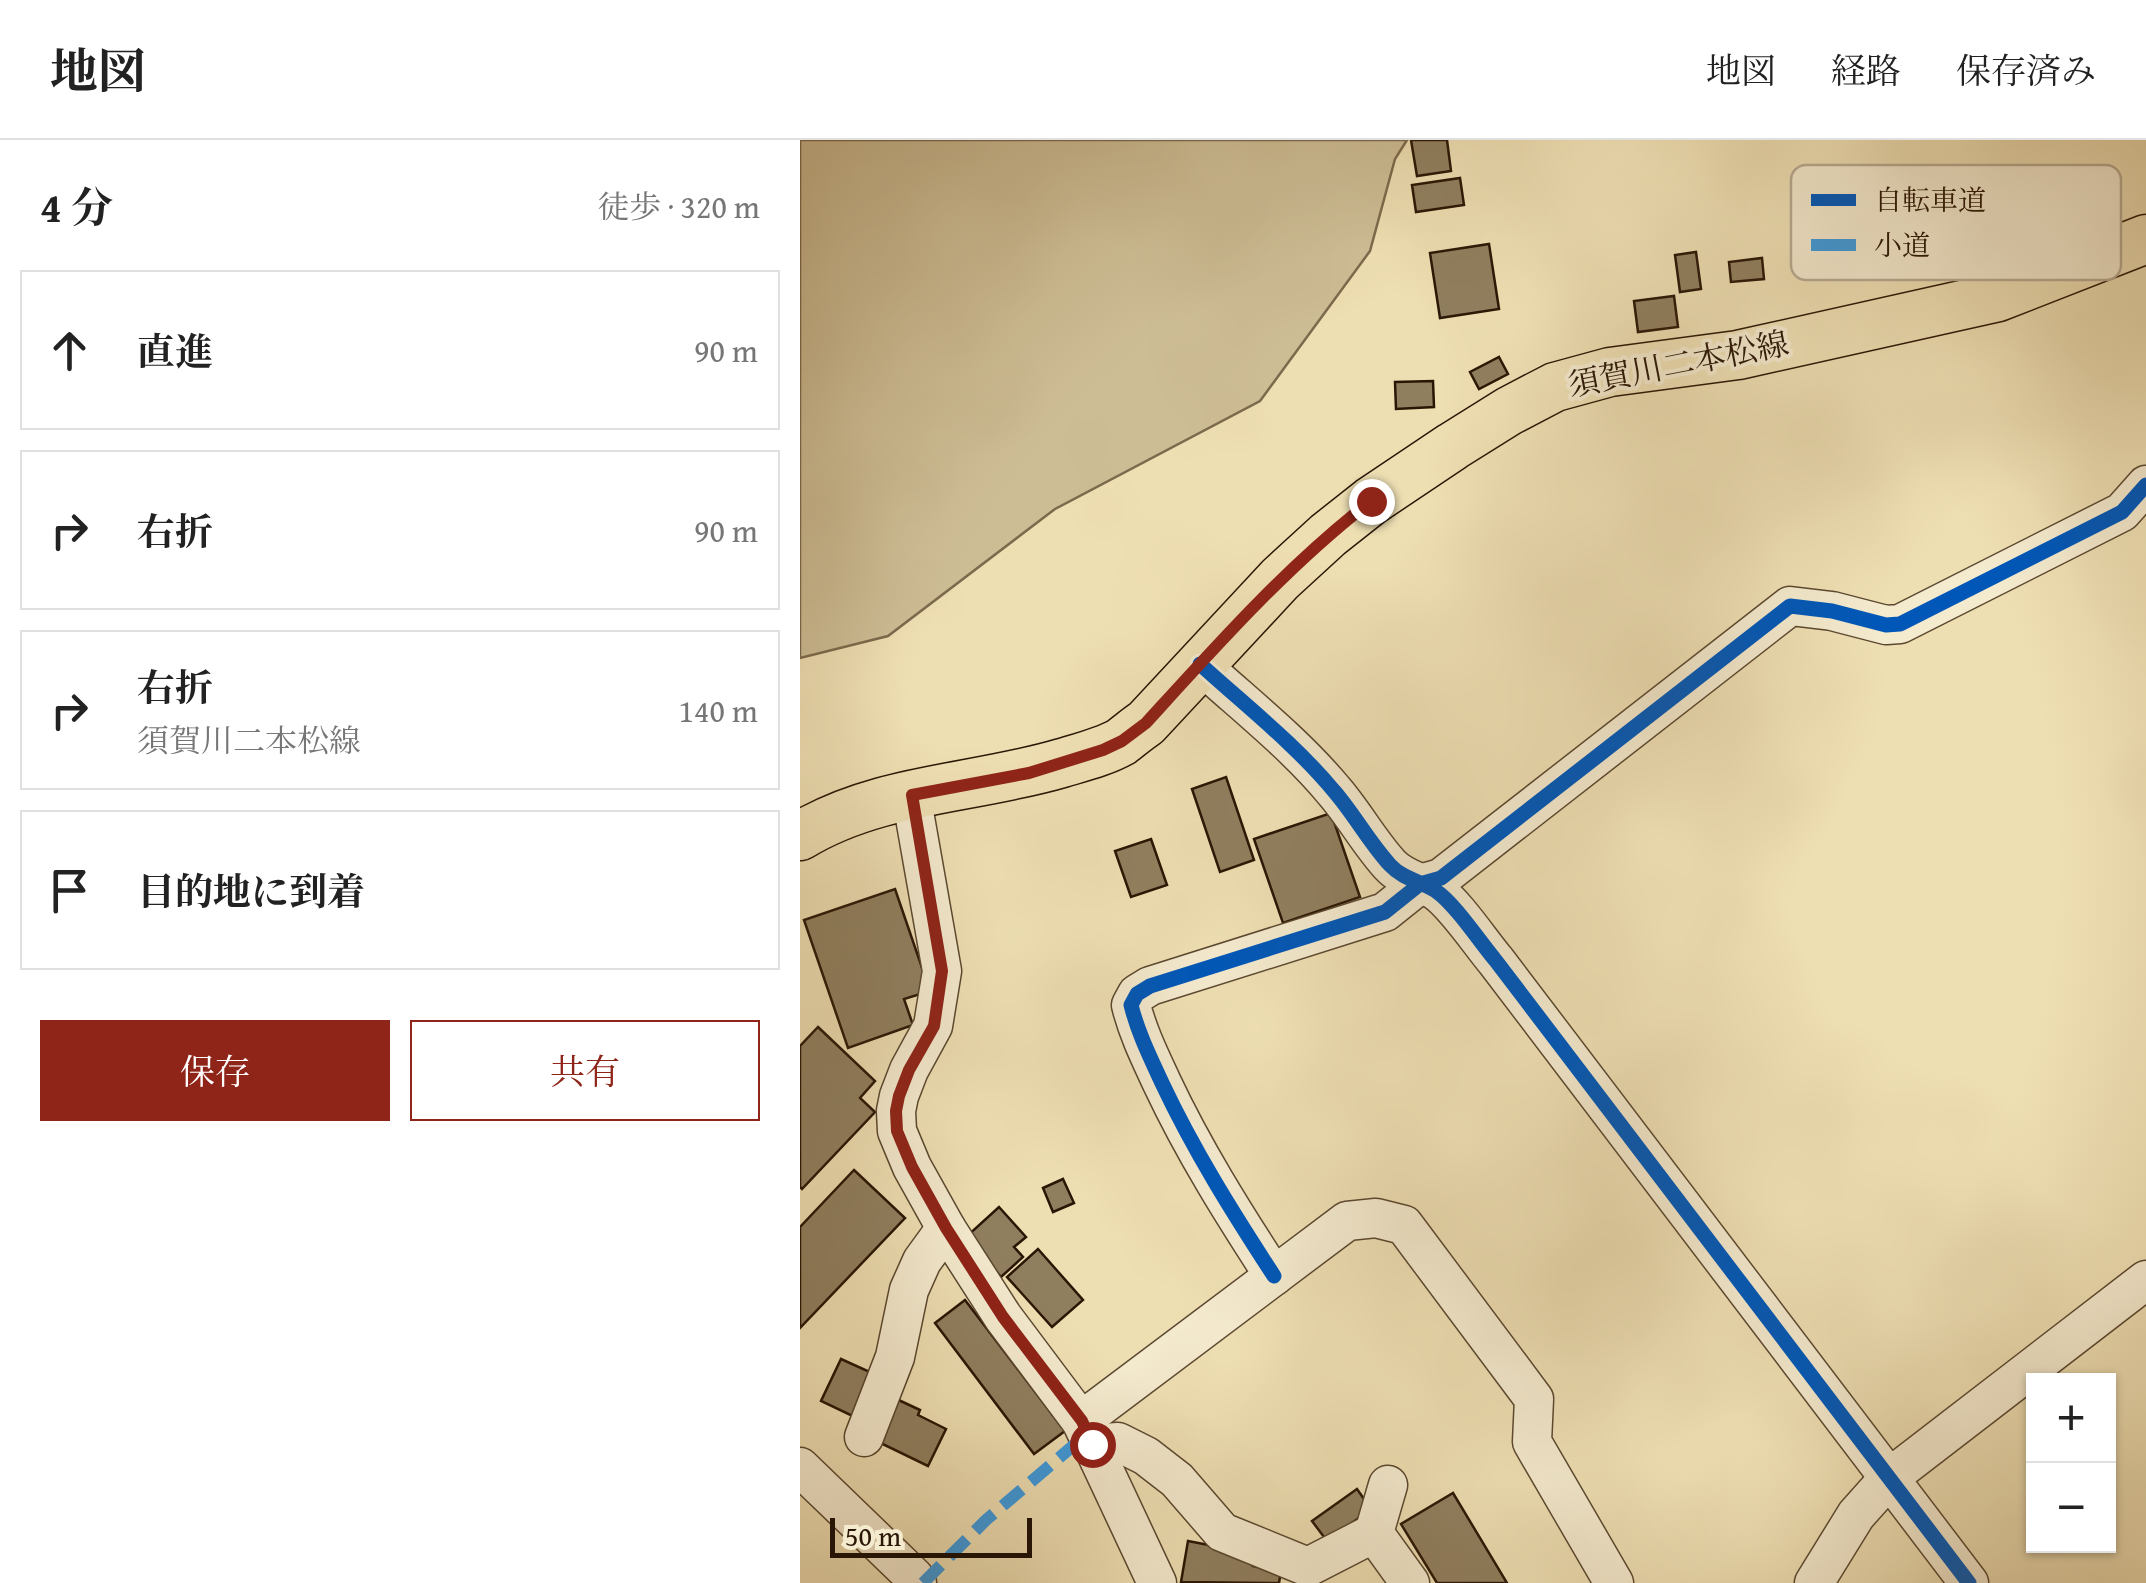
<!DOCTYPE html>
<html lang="ja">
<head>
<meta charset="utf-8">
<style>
	:root { --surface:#fff; --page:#f2f2f2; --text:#222; --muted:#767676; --line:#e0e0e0; --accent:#8f2418 }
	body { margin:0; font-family:"Gentium Book Plus","Noto Serif JP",serif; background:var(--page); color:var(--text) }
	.controls { position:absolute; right:30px; bottom:30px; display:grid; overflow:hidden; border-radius:0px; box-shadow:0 2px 8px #0004 }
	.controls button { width:90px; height:90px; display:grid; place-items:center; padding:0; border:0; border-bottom:2px solid var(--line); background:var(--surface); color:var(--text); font:50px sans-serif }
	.scale { position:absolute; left:30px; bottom:25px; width:202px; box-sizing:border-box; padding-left:10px; border:5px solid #2a1605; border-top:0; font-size:28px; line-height:35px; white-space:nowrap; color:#2a1605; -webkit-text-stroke:8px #f4eace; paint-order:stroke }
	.stop { position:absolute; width:30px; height:30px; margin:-22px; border:8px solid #8f2418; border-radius:50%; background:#fff }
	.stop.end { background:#8f2418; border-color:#fff; box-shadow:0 2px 10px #0008 }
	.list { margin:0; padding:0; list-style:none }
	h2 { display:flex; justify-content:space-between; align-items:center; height:130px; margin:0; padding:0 40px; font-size:42px }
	h2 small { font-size:32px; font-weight:400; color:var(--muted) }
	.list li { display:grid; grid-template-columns:65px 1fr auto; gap:30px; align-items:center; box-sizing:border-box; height:160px; margin:0 20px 20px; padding:0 20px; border:2px solid var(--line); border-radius:0px }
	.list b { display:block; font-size:38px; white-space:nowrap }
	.list p { margin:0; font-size:32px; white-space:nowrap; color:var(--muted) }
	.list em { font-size:32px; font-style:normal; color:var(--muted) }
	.actions { display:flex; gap:20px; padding:30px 40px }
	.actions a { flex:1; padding:22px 0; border:2px solid var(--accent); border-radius:0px; text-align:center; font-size:35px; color:var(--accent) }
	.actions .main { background:var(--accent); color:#fff }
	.icon { flex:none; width:55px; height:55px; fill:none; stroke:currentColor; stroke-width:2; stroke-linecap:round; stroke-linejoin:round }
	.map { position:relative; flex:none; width:1346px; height:1443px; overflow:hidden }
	header { display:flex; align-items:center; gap:60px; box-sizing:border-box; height:140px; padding:0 50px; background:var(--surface); border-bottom:2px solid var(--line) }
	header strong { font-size:48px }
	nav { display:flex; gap:55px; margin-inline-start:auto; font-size:35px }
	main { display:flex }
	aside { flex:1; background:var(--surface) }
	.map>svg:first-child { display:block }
	.green { fill:#cdbd95; stroke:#7c6a4d; stroke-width:2.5 }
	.building { fill:#907f5f; stroke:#2a1605; stroke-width:2.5 }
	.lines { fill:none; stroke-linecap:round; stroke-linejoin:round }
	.minor-casing { stroke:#5b4830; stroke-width:41 }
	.major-casing { stroke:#2a1605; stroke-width:51 }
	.minor { stroke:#f4eace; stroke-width:38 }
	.major { stroke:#eedfb3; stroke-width:48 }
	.quiet { stroke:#3d9add; stroke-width:12; stroke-dasharray:25 12; stroke-linecap:butt }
	.cycleway-casing { stroke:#f4eace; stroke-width:21 }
	.cycleway { stroke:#0057b8; stroke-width:15 }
	.route { stroke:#8f2418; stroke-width:12 }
	.labels { text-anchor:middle; stroke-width:8; stroke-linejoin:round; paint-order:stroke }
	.street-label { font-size:32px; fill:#2a1605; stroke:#f4eace }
	.key { fill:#f4eace; stroke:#b7aa92; stroke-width:2.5 }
	.key-label { font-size:28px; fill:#2a1605 }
</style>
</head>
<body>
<header>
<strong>地図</strong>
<nav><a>地図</a><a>経路</a><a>保存済み</a></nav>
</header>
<main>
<aside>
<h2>4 分<small>徒歩 · 320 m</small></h2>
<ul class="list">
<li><svg class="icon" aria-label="ahead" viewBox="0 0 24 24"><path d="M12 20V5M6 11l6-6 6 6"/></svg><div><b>直進</b></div><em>90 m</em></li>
<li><svg class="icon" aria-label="right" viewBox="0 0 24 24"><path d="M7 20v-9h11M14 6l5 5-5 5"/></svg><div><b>右折</b></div><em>90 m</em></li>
<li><svg class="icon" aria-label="right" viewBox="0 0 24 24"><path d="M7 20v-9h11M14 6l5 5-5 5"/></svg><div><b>右折</b><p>須賀川二本松線</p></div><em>140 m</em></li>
<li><svg class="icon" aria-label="arrive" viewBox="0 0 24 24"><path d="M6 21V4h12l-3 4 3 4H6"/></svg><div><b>目的地に到着</b></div></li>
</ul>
<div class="actions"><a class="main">保存</a><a>共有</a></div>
</aside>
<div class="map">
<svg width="1346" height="1443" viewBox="0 0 1346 1443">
	<rect width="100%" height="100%" fill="#eedfb3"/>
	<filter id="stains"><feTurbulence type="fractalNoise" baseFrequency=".002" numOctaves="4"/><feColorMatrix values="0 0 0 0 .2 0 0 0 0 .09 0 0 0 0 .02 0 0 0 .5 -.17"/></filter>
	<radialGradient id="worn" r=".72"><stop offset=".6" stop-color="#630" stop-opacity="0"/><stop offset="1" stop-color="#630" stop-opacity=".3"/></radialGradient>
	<polygon class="green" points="0,0 607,0 595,19 570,111 460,261 255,369 88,496 0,518"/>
	<g class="building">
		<polygon points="611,0 647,0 651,31 617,36"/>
		<polygon points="660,38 664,65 616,72 612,45"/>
		<polygon points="689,104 699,169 640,178 630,113"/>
		<polygon points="896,112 901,149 880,152 875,115"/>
		<polygon points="962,118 964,139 931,142 929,122"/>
		<polygon points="874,156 878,187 838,192 834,161"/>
		<polygon points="699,217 708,234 679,249 670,232"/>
		<polygon points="633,241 634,267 596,269 595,242"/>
		<polygon points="426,637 454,720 420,732 392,649"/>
		<polygon points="531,673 560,757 483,783 454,699"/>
		<polygon points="351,699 367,745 331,757 315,711"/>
		<polygon points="95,749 130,851 104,859 113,885 48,908 4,780"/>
		<polygon points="18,887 75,941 60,958 75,972 2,1049 0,1047 0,906"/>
		<polygon points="54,1030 105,1078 0,1188 0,1087"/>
		<polygon points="263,1039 274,1063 253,1072 243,1048"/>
		<polygon points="199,1067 226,1097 214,1107 223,1117 201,1137 166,1097"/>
		<polygon points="238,1109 283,1160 252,1187 207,1137"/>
		<polygon points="165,1160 265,1291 234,1314 135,1183"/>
		<polygon points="41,1219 81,1237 61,1280 21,1261"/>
		<polygon points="90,1256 120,1270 118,1275 146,1289 128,1326 70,1298"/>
		<polygon points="557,1349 571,1369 527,1401 512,1381"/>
		<polygon points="653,1353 707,1443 637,1443 601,1384"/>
		<polygon points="388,1401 455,1414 453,1426 481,1431 479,1443 381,1442"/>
	</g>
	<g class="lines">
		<defs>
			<g id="minor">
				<path d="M400,524C445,565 495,604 534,651C554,674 569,702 590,725C603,739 620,741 636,751C655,764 680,802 696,821L1169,1443"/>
				<polyline points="111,655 142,831 133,886 109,930 99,956 96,971 97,991 112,1027 146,1088 203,1177 281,1281 357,1443"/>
				<path d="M474,1136C433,1073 394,1011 362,943C350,917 338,893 331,865L337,854L350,846L585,772L620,744L641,738L990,466L1032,471L1086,485L1100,484L1322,372L1346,345"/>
				<polyline points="281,1281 547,1081 576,1078 604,1085 734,1259 732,1302 814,1443"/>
				<polyline points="64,1297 95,1217 109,1150 122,1121 146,1088"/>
				<polyline points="293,1304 318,1302 346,1316 377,1340 422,1392 508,1427 574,1393"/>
				<polyline points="0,1327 114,1437 117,1443"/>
				<polyline points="588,1345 574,1393 610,1443"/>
				<polyline points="1014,1443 1056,1375 1089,1338 1346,1140"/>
			</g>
			<path id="major" d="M0,696C79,648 175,649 262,623C282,617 303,612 321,602C329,596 337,589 346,583L480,439L528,395L571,361L653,306L709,271L755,247L810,232L938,215L1198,157L1346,99"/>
		</defs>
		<use href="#minor" class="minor-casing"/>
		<use href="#major" class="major-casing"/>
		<use href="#minor" class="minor"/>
		<use href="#major" class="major"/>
		<polyline class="quiet" points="123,1443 186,1380 287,1294"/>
		<defs>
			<g id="cycleway">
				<path d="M400,524C445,565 495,604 534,651C554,674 569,702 590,725C603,739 620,741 636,751C655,764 680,802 696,821L1169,1443"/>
				<path d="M474,1136C433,1073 394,1011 362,943C350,917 338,893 331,865L337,854L350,846L585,772L620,744L641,738L990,466L1032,471L1086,485L1100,484L1322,372L1346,345"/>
			</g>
		</defs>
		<use href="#cycleway" class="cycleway-casing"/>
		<use href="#cycleway" class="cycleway"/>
	</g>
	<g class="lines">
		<path class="route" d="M292,1304L282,1281L203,1177L146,1088L112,1027L97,991L96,971L99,956L109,930L134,886L142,831L112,655L229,633L303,610L322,601L346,583C417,505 487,426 571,361"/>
	</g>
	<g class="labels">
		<g class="street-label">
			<text transform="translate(878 224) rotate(-11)" y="11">須賀川二本松線</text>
		</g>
	</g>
	<rect x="991" y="25" width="330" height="115" rx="15" class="key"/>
	<rect x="1011" y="54" width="45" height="12" fill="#0057b8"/>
	<rect x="1011" y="99" width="45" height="12" fill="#3d9add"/>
	<g class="key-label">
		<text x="1074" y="70">自転車道</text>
		<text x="1074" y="115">小道</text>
	</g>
	<rect width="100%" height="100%" filter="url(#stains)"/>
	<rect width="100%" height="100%" fill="url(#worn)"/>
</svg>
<div class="controls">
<button>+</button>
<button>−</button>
</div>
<div class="scale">50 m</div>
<div class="stop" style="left:292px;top:1304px"></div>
<div class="stop end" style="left:571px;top:361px"></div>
</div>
</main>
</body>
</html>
